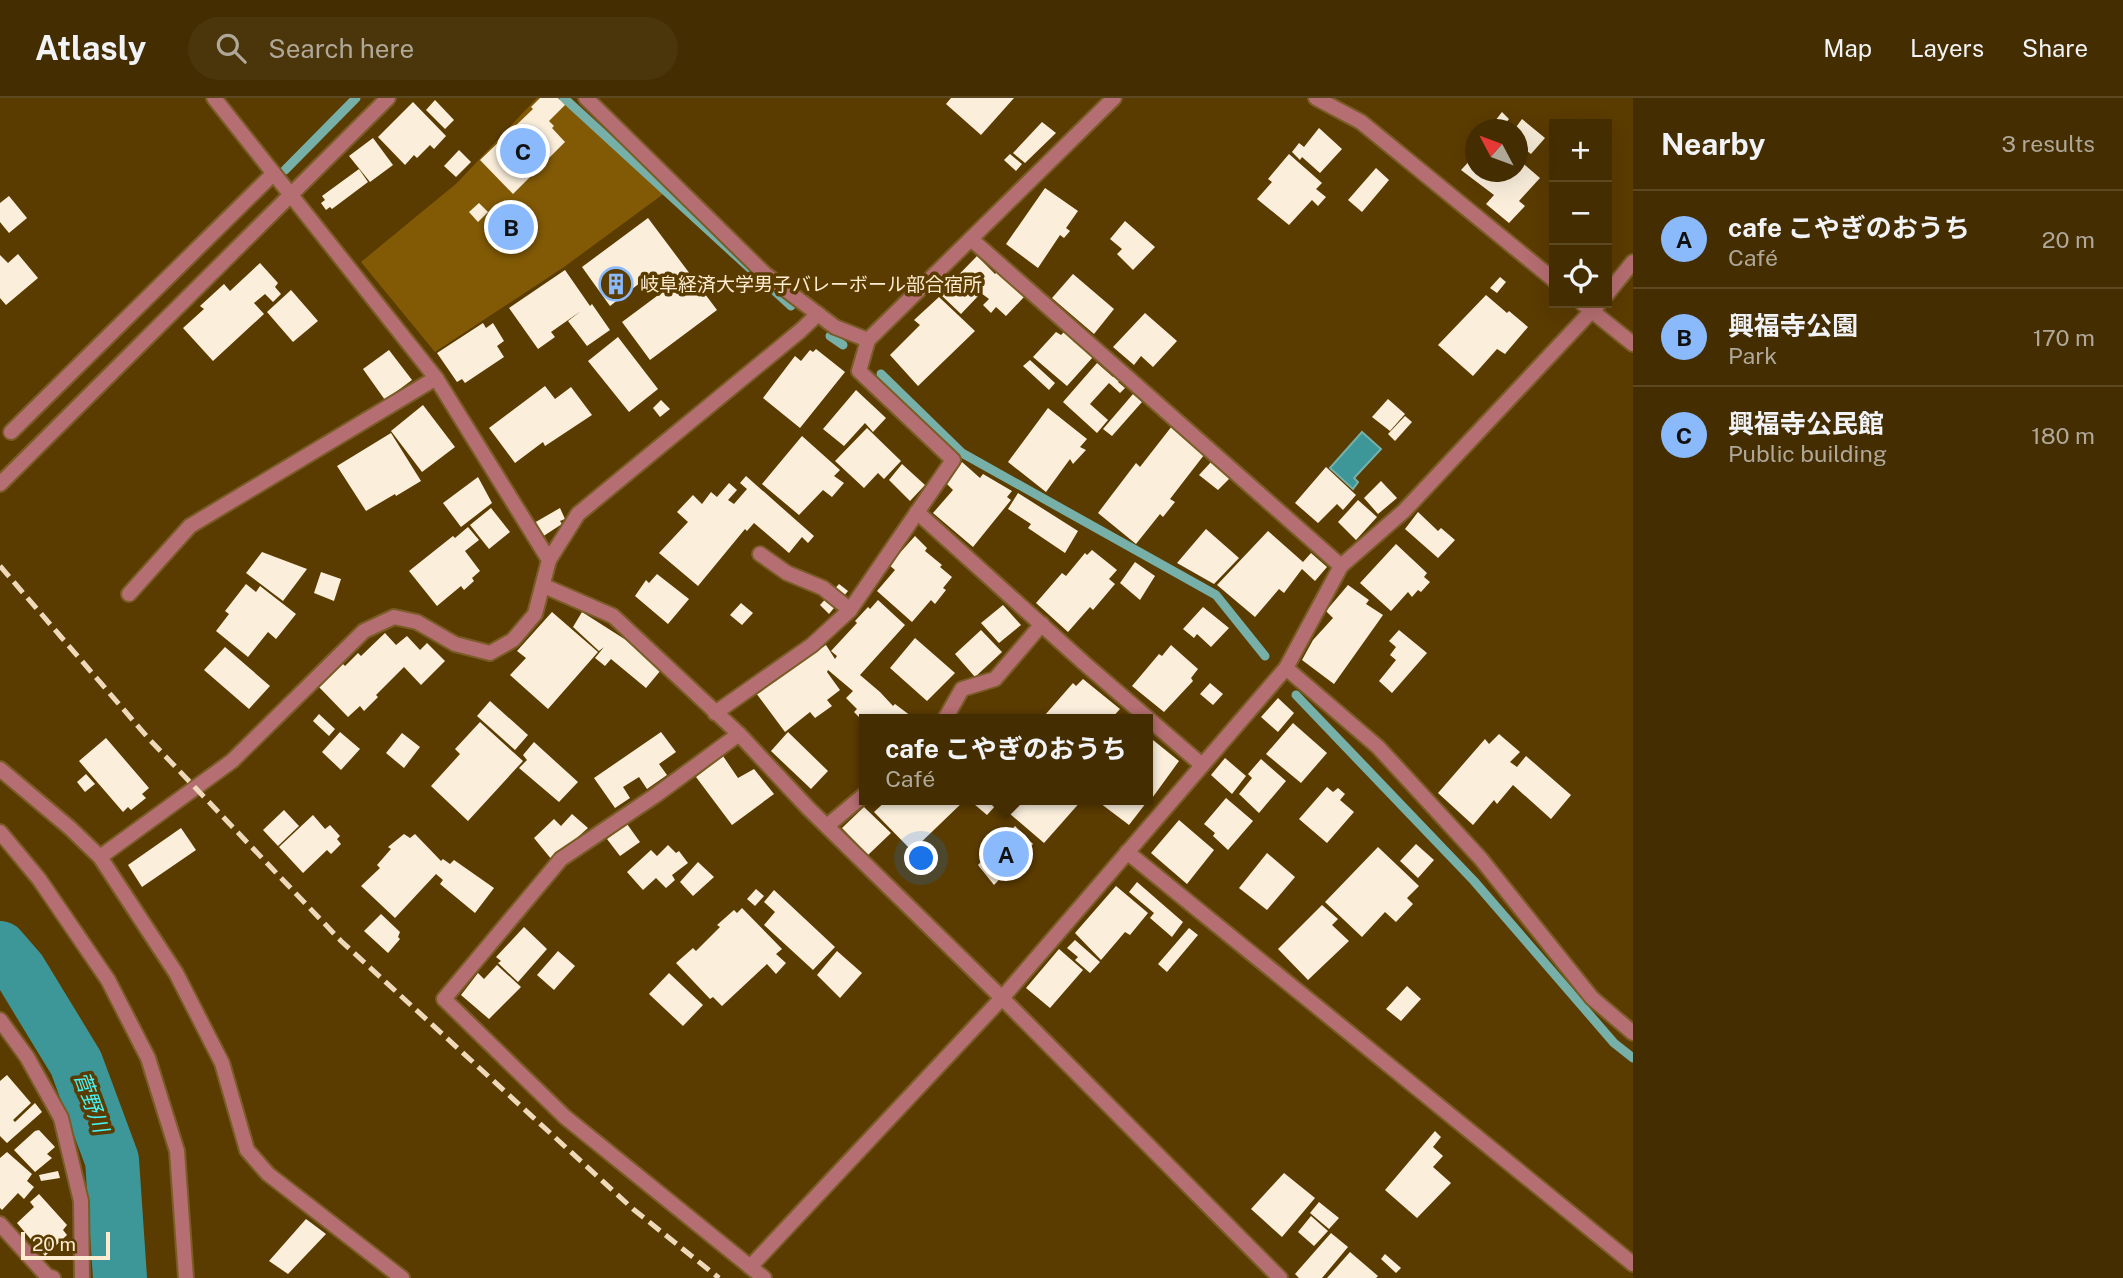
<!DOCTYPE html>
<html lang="en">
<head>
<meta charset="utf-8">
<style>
	:root { --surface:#442d00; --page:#4b350a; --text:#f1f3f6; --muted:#afa899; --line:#5c4922; --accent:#8bbafc }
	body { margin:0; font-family:"Public Sans","Noto Sans JP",sans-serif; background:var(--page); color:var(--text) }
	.controls { position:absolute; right:21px; top:21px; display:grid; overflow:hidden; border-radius:0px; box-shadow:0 7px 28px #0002 }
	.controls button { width:63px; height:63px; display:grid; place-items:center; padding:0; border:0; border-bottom:2px solid var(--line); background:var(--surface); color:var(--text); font:35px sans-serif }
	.compass { position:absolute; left:1465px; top:21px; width:63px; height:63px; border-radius:50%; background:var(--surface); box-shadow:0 7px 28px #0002; rotate:311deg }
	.scale { position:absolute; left:21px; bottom:18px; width:89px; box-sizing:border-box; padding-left:7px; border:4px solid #ffecd1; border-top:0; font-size:19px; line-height:24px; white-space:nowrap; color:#ffecd1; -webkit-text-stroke:5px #5b3c00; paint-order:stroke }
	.you { position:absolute; left:922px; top:761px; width:24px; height:24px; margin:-18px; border:5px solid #fff; border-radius:50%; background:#1a73e8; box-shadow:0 0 0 10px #1a73e833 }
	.badge { display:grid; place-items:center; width:46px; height:46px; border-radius:50%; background:var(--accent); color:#111; font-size:23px; font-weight:700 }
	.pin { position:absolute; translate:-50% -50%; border:4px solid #fff; box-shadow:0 2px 7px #0006 }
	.popup { position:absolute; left:859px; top:616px; width:294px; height:91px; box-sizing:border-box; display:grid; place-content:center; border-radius:0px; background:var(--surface); filter:drop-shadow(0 2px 5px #0005); font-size:23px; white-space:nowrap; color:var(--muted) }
	.popup b { font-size:26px; color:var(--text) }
	.popup::after { content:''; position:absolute; left:50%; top:100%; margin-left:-14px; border:14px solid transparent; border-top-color:var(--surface) }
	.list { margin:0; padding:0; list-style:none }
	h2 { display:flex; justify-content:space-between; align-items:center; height:91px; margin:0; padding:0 28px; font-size:30px }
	h2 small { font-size:23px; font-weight:400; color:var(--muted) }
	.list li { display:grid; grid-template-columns:46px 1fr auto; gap:21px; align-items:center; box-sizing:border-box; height:98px; padding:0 28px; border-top:2px solid var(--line) }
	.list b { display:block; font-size:26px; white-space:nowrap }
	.list p { margin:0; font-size:23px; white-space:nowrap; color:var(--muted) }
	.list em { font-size:23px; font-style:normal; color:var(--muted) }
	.icon { flex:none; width:38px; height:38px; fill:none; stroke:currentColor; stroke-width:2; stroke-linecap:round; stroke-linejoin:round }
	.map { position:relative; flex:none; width:1633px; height:1180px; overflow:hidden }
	header { display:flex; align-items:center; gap:42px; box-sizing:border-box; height:98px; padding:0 35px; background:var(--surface); border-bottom:2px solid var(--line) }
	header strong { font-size:33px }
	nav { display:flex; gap:38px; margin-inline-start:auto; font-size:24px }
	.search { width:490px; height:63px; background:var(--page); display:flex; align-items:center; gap:18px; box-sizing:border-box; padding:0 24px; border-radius:38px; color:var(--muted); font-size:26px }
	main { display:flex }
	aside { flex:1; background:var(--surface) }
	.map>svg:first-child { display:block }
	.green { fill:#825a06 }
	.water { fill:#3d9698; stroke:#77b0a9; stroke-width:2 }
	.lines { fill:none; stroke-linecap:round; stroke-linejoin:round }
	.stream { stroke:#77b0a9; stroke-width:9 }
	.river { stroke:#3d9698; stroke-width:54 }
	.building { fill:#fbefdc }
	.lane-casing { stroke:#795c26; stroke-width:18 }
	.street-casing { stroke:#795c26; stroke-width:18 }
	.lane { stroke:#b56e71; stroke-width:14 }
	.street { stroke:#b56e71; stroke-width:14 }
	.rail { stroke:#eedabb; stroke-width:5; stroke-dasharray:14 7; stroke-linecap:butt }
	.labels { text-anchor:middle; stroke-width:7; stroke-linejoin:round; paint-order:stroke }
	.poi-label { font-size:19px; fill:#ffecd1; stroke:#5b3c00; text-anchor:start }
	.water-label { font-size:21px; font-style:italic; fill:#46f4f8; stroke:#5b3c00 }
</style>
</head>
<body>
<header>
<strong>Atlasly</strong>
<div class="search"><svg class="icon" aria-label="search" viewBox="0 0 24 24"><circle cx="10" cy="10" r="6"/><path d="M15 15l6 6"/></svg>Search here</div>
<nav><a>Map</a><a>Layers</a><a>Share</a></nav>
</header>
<main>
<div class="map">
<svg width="1633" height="1180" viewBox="0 0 1633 1180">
	<rect width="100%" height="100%" fill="#5b3c00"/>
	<polygon class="green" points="537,0 570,0 666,94 564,169 435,254 361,164 457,85"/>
	<polygon class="water" points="1362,334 1381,351 1354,380 1358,384 1353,391 1330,370"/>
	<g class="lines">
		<g class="stream">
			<polyline points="564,0 791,208"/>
			<polyline points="285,72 356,0"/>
			<polyline points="830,238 843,247"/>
			<polyline points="881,276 962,355 1216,497 1265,558"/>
			<polyline points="1296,597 1474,783 1614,945 1633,960"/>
		</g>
		<polyline class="river" points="0,850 20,873 76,965 112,1062 120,1180"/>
	</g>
	<g class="building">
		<polygon points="540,0 558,0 565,7 549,23 554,28 552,30 565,44 513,96 480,62 533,11 531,9"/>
		<polygon points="951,0 1014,0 981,37 946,6"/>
		<polygon points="435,2 454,22 445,31 426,12"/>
		<polygon points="413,4 446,38 434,51 430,47 417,60 414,57 405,67 378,39"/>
		<polygon points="1502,14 1509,21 1504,27 1510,32 1488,32"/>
		<polygon points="1522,21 1545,40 1531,56 1527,53 1519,62 1540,80 1519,103 1525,108 1509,125 1486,106 1494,97 1461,72 1476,56 1476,74 1518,74 1518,32 1514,32"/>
		<polygon points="1042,24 1056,35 1025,65 1013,55"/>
		<polygon points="1319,30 1342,51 1320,75 1302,59 1300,62 1292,54 1299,45 1304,49"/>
		<polygon points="373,40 393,67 370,84 349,58"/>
		<polygon points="459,52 471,64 456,79 444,68"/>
		<polygon points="1010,56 1022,66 1016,73 1004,62"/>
		<polygon points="1289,56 1322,85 1316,91 1326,99 1318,108 1312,102 1289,127 1257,101 1272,84 1268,81"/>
		<polygon points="1376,70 1389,82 1362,114 1348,102"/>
		<polygon points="359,71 368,84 332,111 330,109 326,112 321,105 325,102 322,98"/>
		<polygon points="1045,90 1078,113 1066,130 1070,133 1064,140 1060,137 1038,170 1006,146"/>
		<polygon points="9,98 27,120 9,135 0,124 0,105"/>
		<polygon points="479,105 488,114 478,124 469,114"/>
		<polygon points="648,120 717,212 650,262 622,224 661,195 649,178 610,208 582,169"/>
		<polygon points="1125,123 1155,149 1133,172 1117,156 1122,151 1110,141"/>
		<polygon points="18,156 38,180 6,207 0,200 0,157 8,165"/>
		<polygon points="977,158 995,176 998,173 1024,199 1006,218 996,209 991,215 983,207 989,201 981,195 961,216 940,196"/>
		<polygon points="260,165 278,185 275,189 281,196 273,204 265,196 254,205 264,216 213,263 183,230 204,211 200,208 224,186 230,193"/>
		<polygon points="565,172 590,208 592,206 610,232 587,248 568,223 581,213 551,234 555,239 538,251 509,210"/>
		<polygon points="1073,176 1114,211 1094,236 1052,200"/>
		<polygon points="1500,179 1506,184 1497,195 1490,190"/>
		<polygon points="291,192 318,223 293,244 267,214"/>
		<polygon points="1486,197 1507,215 1509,213 1528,229 1505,256 1497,251 1473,278 1438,247"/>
		<polygon points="939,199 975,233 918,288 890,257 920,227 914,222"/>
		<polygon points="1145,215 1177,243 1153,269 1141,258 1134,267 1113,249"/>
		<polygon points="483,225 486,230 493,225 504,243 497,248 504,259 465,285 462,281 457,284 437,255"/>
		<polygon points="1066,232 1076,241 1073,243 1093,259 1067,288 1033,259 1056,234 1061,237"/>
		<polygon points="618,239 658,291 629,314 588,263"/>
		<polygon points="816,251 845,274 800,330 763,300 795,258 801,263 810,252 813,254"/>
		<polygon points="389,252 412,282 385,302 363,271"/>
		<polygon points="1030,262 1055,285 1049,292 1023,268"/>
		<polygon points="1097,265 1113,279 1116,276 1121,281 1118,284 1125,290 1120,295 1109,285 1090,306 1108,322 1097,335 1063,304"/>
		<polygon points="545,288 555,301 571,289 592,317 545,348 543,344 515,365 489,330"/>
		<polygon points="856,292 886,320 873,334 865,325 844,348 823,331"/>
		<polygon points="1133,296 1142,304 1112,338 1103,331"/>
		<polygon points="1388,301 1405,316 1390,333 1372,319"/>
		<polygon points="661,302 670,311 660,319 653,310"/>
		<polygon points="423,307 455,349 422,374 391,333"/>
		<polygon points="1048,310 1087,341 1080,349 1086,352 1073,366 1070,361 1046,394 1008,364"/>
		<polygon points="1405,318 1412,324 1395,343 1388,336"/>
		<polygon points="1172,328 1204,357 1170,401 1175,404 1163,419 1160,416 1136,446 1098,415 1136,365 1140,369"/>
		<polygon points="867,330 901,363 884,381 878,375 864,390 835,363"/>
		<polygon points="391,335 421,383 396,398 395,396 366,413 337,368"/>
		<polygon points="802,338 840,372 834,378 844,385 832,399 823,392 799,417 762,386"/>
		<polygon points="1212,363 1231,379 1218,392 1199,377"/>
		<polygon points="962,364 980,380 983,376 1012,393 1007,399 1011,402 973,449 933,415 953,392 947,386"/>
		<polygon points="902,366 925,387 910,403 889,382"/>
		<polygon points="1326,369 1356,397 1343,412 1337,406 1318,425 1295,405"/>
		<polygon points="746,378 814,438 808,445 802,439 789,455 754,425 747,433 745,431 698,488 659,455 688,424 677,414 693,397 702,406 711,394 717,399 729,385 737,392 728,402 734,406 747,391 740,385"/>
		<polygon points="478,379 492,405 461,429 443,405"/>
		<polygon points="1381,383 1397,400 1378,416 1364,400"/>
		<polygon points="1018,395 1078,433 1065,455 1028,430 1031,426 1008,411"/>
		<polygon points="1358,402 1377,419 1356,442 1338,424"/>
		<polygon points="491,410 510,434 489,451 470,427"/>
		<polygon points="560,410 565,421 560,423 562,426 542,439 534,425"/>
		<polygon points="1418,414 1438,433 1441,430 1455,442 1438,460 1405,431"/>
		<polygon points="468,429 479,442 465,453 480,473 472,480 474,483 464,492 461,488 437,508 409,473 453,438 455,440"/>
		<polygon points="1206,431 1239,460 1214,486 1177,465"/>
		<polygon points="1268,433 1303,464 1311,455 1327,469 1315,483 1302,471 1284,495 1279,491 1255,519 1217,487"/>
		<polygon points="915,438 927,450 925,453 942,467 940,469 952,479 943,490 946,492 935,506 931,502 912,524 877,493 895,472 889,467"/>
		<polygon points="1396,446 1427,475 1424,479 1430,484 1421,494 1418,492 1412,499 1408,494 1391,513 1360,485"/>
		<polygon points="1092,452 1117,472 1109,481 1115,486 1093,512 1090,509 1068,534 1036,505 1062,475 1066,478 1085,455 1087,457"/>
		<polygon points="262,454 307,471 283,503 246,475"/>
		<polygon points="1135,464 1155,478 1140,502 1120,485"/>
		<polygon points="321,474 341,481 334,503 314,495"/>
		<polygon points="657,476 689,501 668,526 635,498 646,482 649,485"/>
		<polygon points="246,486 256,494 260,488 296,516 276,541 268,534 248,559 216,533 229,516 225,513"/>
		<polygon points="839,486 848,493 829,516 820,507"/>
		<polygon points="1348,487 1369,502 1366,506 1383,517 1334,586 1302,562 1313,542 1333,520 1326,513"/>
		<polygon points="878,502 905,527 860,577 880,594 893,608 895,606 915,621 864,621 864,624 854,614 857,611 846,600 853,593 828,572 827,574 840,592 827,602 832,608 815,620 810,614 785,634 756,595 811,554 813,556 826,547 835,561 837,558 831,553 857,525 855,523 868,509 870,511"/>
		<polygon points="741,505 753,515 742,527 730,517"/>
		<polygon points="1003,507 1021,527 999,545 981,525"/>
		<polygon points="1203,509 1229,530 1211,549 1197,536 1194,540 1183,531"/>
		<polygon points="552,514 598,554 548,611 510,577 526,560 517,553"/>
		<polygon points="582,514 626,542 661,572 646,590 611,561 605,568 595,560 604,549 599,553 573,529"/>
		<polygon points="981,532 1002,554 975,579 955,556"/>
		<polygon points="1399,532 1427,555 1392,595 1379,583 1396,562 1390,557 1396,549 1389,543"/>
		<polygon points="385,535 396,547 407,538 420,552 427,545 445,563 421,587 404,569 376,597 378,599 364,613 360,608 348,619 317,587 341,564 345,568 358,555 361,558"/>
		<polygon points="915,540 955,575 927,603 890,570"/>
		<polygon points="1171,547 1198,571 1191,580 1193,583 1164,614 1132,588 1159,556 1162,558"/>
		<polygon points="225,549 270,588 249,611 204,572"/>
		<polygon points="1083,581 1120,611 1111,621 1050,621 1045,617 1073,585 1076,588"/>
		<polygon points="1210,585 1223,596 1213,607 1200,596"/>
		<polygon points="1278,600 1294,615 1278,634 1261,619"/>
		<polygon points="490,603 528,637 515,652 477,618"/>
		<polygon points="319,616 335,631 329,638 313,623"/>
		<polygon points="480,624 523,663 468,723 431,688 460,656 455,651"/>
		<polygon points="1293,625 1327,655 1301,685 1266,656"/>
		<polygon points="340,634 360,651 341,672 322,654"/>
		<polygon points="661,634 676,654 659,666 667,677 647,691 639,679 623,689 630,700 615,710 594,680"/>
		<polygon points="788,634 828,673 811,691 771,653"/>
		<polygon points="402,635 420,649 404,670 386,655"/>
		<polygon points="1499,636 1520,654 1510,664 1517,669 1526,658 1571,697 1551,721 1513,687 1497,706 1494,702 1473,727 1438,695 1485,641 1489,646"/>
		<polygon points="1148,638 1179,663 1150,703 1148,701"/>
		<polygon points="106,640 149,690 142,696 146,700 131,712 128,709 123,714 79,663"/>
		<polygon points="534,644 578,684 559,704 519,670 527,662 523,657"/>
		<polygon points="723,658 738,680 754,671 774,696 732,727 696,679"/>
		<polygon points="1225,660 1246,678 1232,696 1211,677"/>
		<polygon points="1261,661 1286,683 1259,715 1239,696 1252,680 1248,676"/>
		<polygon points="86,676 95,686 85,694 77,684"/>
		<polygon points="1327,689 1333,694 1338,690 1345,696 1340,702 1354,714 1327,745 1299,721"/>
		<polygon points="1226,700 1253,723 1228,752 1213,738 1215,735 1204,726"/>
		<polygon points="887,702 965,702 912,753 874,714"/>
		<polygon points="978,702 995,702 994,703 997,706 987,717 974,706"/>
		<polygon points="1010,702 1082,702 1044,745 1003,710"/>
		<polygon points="1096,702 1142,702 1146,705 1129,727"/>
		<polygon points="864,709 891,735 868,757 842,730"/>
		<polygon points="284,712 299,728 278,748 263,732"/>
		<polygon points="572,716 588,730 552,762 534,740 554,721 561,728"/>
		<polygon points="313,717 325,731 330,727 340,738 337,741 341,746 331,756 327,752 303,775 279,749"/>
		<polygon points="1179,722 1214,752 1187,786 1151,755"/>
		<polygon points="627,726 640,744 620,758 607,741"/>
		<polygon points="1015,728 1033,746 994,787 978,767"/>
		<polygon points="181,730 196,752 142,789 128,767"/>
		<polygon points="404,736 410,740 415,736 441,763 443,761 450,766 454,762 494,790 475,815 440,786 443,782 436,776 395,820 361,788 380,770 377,767 391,751 388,749"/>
		<polygon points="1416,746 1434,762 1418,780 1400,763"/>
		<polygon points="668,747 676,755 679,753 688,765 672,777 675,782 666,790 656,780 643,792 627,774 651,752 657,758"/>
		<polygon points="1378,749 1419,788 1407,800 1413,806 1396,824 1385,814 1362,839 1325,804"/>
		<polygon points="1267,755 1295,779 1267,812 1239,790"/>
		<polygon points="698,764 714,779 693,798 680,784"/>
		<polygon points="1137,784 1183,824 1172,839 1150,820 1154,815 1129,794"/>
		<polygon points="1116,788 1148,815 1130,837 1125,834 1101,862 1075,835"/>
		<polygon points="756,791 764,798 755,808 747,801"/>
		<polygon points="774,792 835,849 813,872 764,827 775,814 764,804"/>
		<polygon points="1322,807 1338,821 1332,827 1349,843 1308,882 1278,851"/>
		<polygon points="742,810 782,851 776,856 786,865 776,876 767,866 722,908 713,899 710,901 676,865 693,850 696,853 720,829 717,827 734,812 737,815"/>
		<polygon points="381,816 400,834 398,839 400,841 388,855 364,833"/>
		<polygon points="524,829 547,851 518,884 498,865 501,863 496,859"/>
		<polygon points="1189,830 1198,837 1167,874 1158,866"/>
		<polygon points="1075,842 1100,864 1090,875 1075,862 1078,859 1067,850"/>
		<polygon points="1059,851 1083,872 1050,910 1026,890"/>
		<polygon points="558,853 575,868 554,892 537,877"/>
		<polygon points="837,853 862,875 840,900 817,877"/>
		<polygon points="497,867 521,889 489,921 461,897 478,875 484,881"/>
		<polygon points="669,875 703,907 683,928 649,896"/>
		<polygon points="1407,888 1421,901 1401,923 1386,911"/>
		<polygon points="7,977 31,1005 13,1022 15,1024 35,1005 42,1014 7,1045 0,1038 0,983"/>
		<polygon points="39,1032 55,1049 47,1056 52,1060 35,1074 14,1052 35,1033"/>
		<polygon points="1435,1033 1441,1039 1433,1049 1443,1058 1433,1069 1451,1085 1417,1120 1385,1092"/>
		<polygon points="7,1054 32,1076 27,1083 34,1089 24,1101 18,1095 2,1112 0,1110 0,1060"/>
		<polygon points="58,1073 60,1080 41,1083 39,1077"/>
		<polygon points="1284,1075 1315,1100 1282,1139 1251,1111"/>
		<polygon points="39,1096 67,1127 63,1132 67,1137 45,1158 17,1125 34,1109 30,1104"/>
		<polygon points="1319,1104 1339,1120 1329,1131 1310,1115"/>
		<polygon points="1311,1118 1328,1133 1314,1148 1298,1134"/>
		<polygon points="306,1121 326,1136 288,1176 269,1163"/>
		<polygon points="1331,1135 1348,1149 1322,1180 1299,1180 1295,1176"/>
		<polygon points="1350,1154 1378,1178 1376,1180 1327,1180"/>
		<polygon points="1385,1156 1401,1170 1396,1175 1381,1161"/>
	</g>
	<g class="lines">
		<defs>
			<polyline id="lane" points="760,456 787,475 823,490 850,512"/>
			<g id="street">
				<polyline points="586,0 765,176 835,229 868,242"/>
				<polyline points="1316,0 1361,24 1554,182"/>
				<polyline points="971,141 1341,468"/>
				<polyline points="1607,196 1633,164"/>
				<polyline points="1582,205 1633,246"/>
				<polyline points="11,334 273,76"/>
				<polyline points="0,386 388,0"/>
				<polyline points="917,414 1084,565 1202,667"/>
				<polyline points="549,462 578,416 800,233 818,216"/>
				<polyline points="544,488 613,518 739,636 808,710 1002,900 1280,1180"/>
				<polyline points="129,496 190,428 436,280"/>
				<polyline points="1286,570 1378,649 1481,761 1592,900 1633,935"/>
				<polyline points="715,615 812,547 850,512 953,362 859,273 868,242 1114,0"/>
				<polyline points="945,621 962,591 995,581 1042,526"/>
				<polyline points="739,636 656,697 561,761 444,901 565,1019 764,1180"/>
				<polyline points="0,671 70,730 100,759 176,875 222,965 247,1052 268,1076 402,1180"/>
				<polyline points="827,728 864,697"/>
				<polyline points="0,734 39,781 108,882 148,960 177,1053 186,1180"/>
				<polyline points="1127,754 1633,1166"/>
				<polyline points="100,759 232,663 364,533 394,519 417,524 455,546 490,555 513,542 535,516 549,462 436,280 214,0"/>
				<polyline points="0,922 27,959 61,1020 81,1103 82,1180"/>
				<polyline points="0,1126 47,1178 53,1180"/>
				<polyline points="750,1169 1002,900 1286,570 1341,468 1404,413 1599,205"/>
			</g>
		</defs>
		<use href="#lane" class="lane-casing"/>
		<use href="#street" class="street-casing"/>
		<use href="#lane" class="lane"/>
		<use href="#street" class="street"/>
		<polyline class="rail" points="0,468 149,641 341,843 633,1111 719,1180"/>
	</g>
	<defs>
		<symbol id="building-ring" viewBox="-11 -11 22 22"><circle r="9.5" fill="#5b3c00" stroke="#8bbafc" stroke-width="1.5"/><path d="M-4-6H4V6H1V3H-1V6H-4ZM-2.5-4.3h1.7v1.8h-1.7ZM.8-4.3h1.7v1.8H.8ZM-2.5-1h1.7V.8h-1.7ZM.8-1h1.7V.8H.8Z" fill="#8bbafc"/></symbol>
	</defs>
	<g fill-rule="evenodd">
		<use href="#building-ring" x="597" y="167" width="38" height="38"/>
	</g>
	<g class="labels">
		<g class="poi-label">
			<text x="640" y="193">岐阜経済大学男子バレーボール部合宿所</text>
		</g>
		<g class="water-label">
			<text transform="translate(91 1004) rotate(70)" y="7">菅野川</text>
		</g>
	</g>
</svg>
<div class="controls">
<button>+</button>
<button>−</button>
<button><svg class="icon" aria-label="locate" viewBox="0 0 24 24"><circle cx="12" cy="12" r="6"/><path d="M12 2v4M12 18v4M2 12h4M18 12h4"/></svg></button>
</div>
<svg class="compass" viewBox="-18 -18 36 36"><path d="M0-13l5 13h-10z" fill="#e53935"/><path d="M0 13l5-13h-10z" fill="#afa899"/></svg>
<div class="scale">20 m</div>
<div class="you"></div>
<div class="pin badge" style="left:1006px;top:756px">A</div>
<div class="popup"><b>cafe こやぎのおうち</b>Café</div>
<div class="pin badge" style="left:511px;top:129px">B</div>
<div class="pin badge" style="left:523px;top:53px">C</div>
</div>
<aside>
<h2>Nearby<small>3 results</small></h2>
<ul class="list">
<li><span class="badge">A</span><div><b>cafe こやぎのおうち</b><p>Café</p></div><em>20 m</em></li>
<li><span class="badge">B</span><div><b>興福寺公園</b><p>Park</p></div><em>170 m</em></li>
<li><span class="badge">C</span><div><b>興福寺公民館</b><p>Public building</p></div><em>180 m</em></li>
</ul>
</aside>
</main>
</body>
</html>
